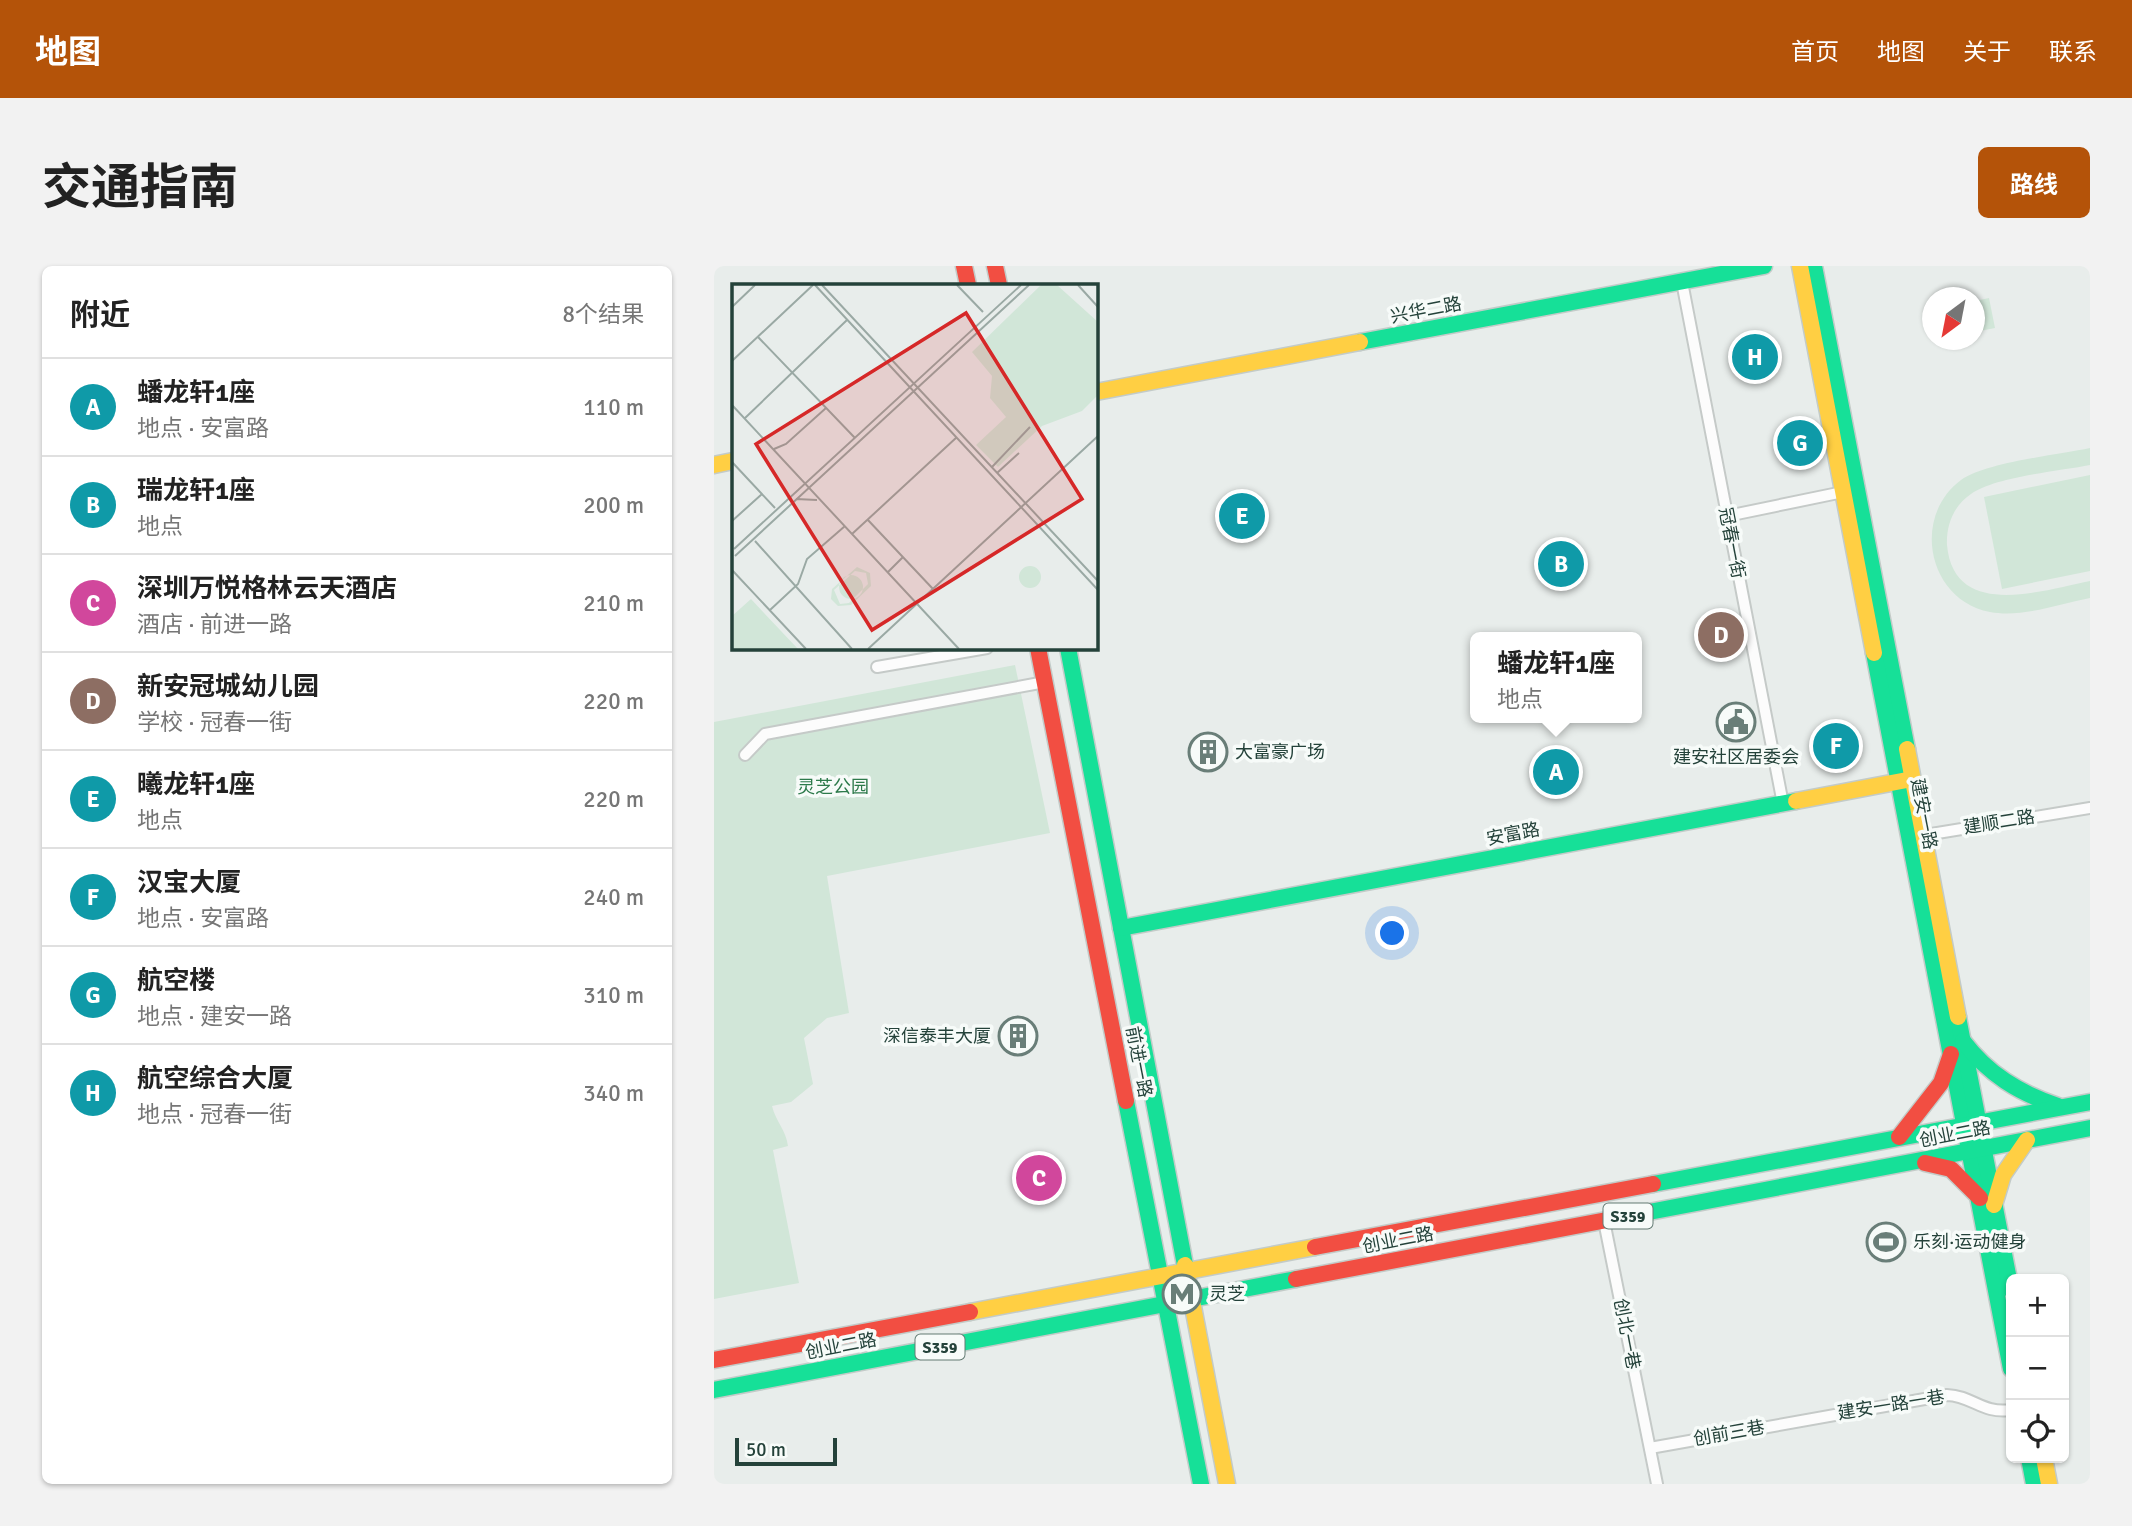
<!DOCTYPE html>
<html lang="zh">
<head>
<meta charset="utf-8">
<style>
	:root { --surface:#fff; --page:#f2f2f2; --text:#222; --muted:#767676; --line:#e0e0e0; --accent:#b45309 }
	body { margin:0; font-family:Signika,"Noto Sans SC",sans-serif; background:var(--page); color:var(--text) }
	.controls { position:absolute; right:21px; bottom:21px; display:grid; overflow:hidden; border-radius:10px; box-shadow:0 2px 5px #0004 }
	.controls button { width:63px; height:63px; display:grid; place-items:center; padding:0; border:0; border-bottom:2px solid var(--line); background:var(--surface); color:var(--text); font:35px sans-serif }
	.compass { position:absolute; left:1208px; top:21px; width:63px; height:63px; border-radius:50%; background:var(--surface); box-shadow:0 2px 5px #0004; rotate:212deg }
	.scale { position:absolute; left:21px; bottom:18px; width:102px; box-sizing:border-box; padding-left:7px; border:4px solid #24423a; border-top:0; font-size:19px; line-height:24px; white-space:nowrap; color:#24423a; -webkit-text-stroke:5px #f7fbf9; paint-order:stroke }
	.you { position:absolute; left:679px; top:668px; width:24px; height:24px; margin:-18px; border:5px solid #fff; border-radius:50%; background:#1a73e8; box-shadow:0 0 0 10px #1a73e833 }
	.badge { display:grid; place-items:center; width:46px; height:46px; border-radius:50%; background:var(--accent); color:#fff; font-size:23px; font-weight:700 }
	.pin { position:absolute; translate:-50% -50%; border:4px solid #fff; box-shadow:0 2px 7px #0006 }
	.popup { position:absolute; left:756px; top:366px; width:172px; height:91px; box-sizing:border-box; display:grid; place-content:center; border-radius:10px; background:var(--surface); filter:drop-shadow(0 2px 5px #0005); font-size:23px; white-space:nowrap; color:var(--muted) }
	.popup b { font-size:26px; color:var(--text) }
	.popup::after { content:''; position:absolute; left:50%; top:100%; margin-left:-14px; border:14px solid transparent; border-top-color:var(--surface) }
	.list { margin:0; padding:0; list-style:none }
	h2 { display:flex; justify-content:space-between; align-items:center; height:91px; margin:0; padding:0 28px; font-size:30px }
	h2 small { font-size:23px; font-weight:400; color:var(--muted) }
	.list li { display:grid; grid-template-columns:46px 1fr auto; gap:21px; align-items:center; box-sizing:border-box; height:98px; padding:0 28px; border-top:2px solid var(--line) }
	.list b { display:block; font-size:26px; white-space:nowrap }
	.list p { margin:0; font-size:23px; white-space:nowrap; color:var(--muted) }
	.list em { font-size:23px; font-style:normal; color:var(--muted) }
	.icon { flex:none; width:38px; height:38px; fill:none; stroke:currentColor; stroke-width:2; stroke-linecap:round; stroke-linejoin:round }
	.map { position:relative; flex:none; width:1376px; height:1218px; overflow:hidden; border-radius:10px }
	header { display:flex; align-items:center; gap:42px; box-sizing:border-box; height:98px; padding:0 35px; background:var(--accent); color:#fff }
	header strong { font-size:33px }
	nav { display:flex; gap:38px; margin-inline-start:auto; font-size:24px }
	.intro { display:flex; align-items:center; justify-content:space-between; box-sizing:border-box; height:168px; padding:0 42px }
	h1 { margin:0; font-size:49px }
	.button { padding:18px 32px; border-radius:10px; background:var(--accent); color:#fff; font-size:24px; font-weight:700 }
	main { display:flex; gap:42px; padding:0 42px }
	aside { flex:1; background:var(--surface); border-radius:10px; box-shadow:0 2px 5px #0004 }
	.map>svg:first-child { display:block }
	.green { fill:#d1e6d8 }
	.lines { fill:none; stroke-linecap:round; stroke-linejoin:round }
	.street-casing { stroke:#c5cac8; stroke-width:14 }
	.fast-casing { stroke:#c3cbc8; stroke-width:19 }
	.slow-casing { stroke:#c3cbc8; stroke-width:19 }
	.jam-casing { stroke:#c3cbc8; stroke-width:19 }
	.street { stroke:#fcfcfc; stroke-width:10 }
	.fast { stroke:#16e098; stroke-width:16 }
	.slow { stroke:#ffcf43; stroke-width:16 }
	.jam { stroke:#f24e42; stroke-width:16 }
	.labels { text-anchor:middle; stroke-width:7; stroke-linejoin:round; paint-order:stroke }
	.shield { fill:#f7fbf9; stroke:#637a73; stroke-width:2 }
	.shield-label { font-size:16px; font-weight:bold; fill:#24423a }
	.street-label { font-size:18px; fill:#24423a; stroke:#f7fbf9 }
	.poi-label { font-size:18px; fill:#24423a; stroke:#f7fbf9; text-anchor:start }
	.park-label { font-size:18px; fill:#2d7a4b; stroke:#f7fbf9 }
	.inset-road { fill:none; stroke:#9aa9a4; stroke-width:2 }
	.view { fill:#d62828; fill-opacity:0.15; stroke:#d62828; stroke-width:3.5 }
	.inset-edge { fill:none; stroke:#24423a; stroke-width:3.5 }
</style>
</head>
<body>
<header>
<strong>地图</strong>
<nav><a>首页</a><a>地图</a><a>关于</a><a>联系</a></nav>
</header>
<div class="intro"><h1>交通指南</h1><a class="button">路线</a></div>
<main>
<aside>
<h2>附近<small>8个结果</small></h2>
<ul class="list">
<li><span class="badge" style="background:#0f9aa8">A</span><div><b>蟠龙轩1座</b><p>地点 · 安富路</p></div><em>110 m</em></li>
<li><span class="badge" style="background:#0f9aa8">B</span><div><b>瑞龙轩1座</b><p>地点</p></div><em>200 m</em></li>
<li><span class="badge" style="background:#d1479c">C</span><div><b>深圳万悦格林云天酒店</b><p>酒店 · 前进一路</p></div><em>210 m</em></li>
<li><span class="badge" style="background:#8d6e63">D</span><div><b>新安冠城幼儿园</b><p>学校 · 冠春一街</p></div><em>220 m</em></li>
<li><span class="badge" style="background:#0f9aa8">E</span><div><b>曦龙轩1座</b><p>地点</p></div><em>220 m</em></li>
<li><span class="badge" style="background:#0f9aa8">F</span><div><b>汉宝大厦</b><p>地点 · 安富路</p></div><em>240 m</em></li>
<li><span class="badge" style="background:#0f9aa8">G</span><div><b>航空楼</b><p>地点 · 建安一路</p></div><em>310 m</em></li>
<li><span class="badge" style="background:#0f9aa8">H</span><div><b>航空综合大厦</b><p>地点 · 冠春一街</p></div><em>340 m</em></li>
</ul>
</aside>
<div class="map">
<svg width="1376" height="1218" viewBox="0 0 1376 1218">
	<rect width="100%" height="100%" fill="#e8edeb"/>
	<g class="green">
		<polygon points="1275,32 1281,62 1261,66 1261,35"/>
		<path d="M1376,182V199C1346,205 1280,211 1257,228C1240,239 1232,259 1233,279C1240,355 1330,324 1376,315V332C1345,338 1308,352 1276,346C1214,334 1197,251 1247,214C1273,196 1343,189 1376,182Z"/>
		<polygon points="1376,209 1376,305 1288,323 1270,231"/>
		<path d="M301,399L336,567L113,610L135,747L113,752L90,772L99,818L77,836L58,840C62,856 72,864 74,880L59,884L85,1017L0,1033V456Z"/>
	</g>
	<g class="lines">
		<defs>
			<g id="street">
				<polyline points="968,16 1069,538"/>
				<polyline points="1013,250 1129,226"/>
				<polyline points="163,401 273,382"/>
				<polyline points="31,489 51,468 331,416"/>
				<polyline points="1205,570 1376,542"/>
				<polyline points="890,955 943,1218"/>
				<path d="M936,1182L1233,1129C1259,1130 1268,1148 1297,1144"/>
			</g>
			<g id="fast">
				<polyline points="1100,0 1193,483"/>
				<polyline points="646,76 1050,0"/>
				<polyline points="354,382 471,999"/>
				<polyline points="1160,387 1297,1103"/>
				<polyline points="407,662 1082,535"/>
				<polyline points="1244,751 1297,1024"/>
				<path d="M1249,775C1274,808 1305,827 1344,840"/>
				<polyline points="412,835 487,1218"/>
				<polyline points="939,918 1376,836"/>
				<polyline points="914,950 1376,862"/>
				<polyline points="0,1124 582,1013"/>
				<polyline points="1315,1192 1320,1218"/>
			</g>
			<g id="slow">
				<polyline points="1086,0 1160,387"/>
				<polyline points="382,126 646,76"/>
				<polyline points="0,199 19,195"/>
				<polyline points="1193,483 1244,751"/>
				<polyline points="1082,535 1193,514"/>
				<polyline points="1280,939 1289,909 1313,874"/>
				<polyline points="471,999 513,1218"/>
				<polyline points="256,1046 601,981"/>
				<polyline points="1330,1192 1335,1218"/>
			</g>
			<g id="jam">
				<polyline points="250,0 254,19"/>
				<polyline points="281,0 285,19"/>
				<polyline points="324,382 412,835"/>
				<polyline points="1185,871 1227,817 1237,788"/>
				<polyline points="1211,897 1237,903 1266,932"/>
				<polyline points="601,981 939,918"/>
				<polyline points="582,1013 914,950"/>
				<polyline points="0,1094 256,1046"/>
			</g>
		</defs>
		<use href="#street" class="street-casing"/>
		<use href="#fast" class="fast-casing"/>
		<use href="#slow" class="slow-casing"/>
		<use href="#jam" class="jam-casing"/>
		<use href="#street" class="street"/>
		<use href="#fast" class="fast"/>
		<use href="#slow" class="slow"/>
		<use href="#jam" class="jam"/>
	</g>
	<defs>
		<symbol id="civic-ring" viewBox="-11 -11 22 22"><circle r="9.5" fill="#f7fbf9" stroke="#697e78" stroke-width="1.5"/><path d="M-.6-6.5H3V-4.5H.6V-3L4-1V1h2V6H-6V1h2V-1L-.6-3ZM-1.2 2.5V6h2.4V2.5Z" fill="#697e78"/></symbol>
		<symbol id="building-ring" viewBox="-11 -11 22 22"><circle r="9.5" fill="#f7fbf9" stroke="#697e78" stroke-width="1.5"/><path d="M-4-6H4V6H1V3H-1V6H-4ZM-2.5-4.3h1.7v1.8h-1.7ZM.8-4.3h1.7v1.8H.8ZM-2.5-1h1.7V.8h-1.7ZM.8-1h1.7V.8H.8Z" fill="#697e78"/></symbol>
		<symbol id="stadium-ring" viewBox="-11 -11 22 22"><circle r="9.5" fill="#f7fbf9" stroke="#697e78" stroke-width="1.5"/><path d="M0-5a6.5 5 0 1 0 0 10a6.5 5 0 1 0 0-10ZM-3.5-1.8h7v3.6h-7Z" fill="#697e78"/></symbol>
		<symbol id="metro-ring" viewBox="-11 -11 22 22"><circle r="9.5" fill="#f7fbf9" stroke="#697e78" stroke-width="1.5"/><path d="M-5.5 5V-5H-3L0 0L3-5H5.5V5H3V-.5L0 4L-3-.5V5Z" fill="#697e78"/></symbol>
	</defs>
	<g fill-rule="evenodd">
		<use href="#civic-ring" x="1000" y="434" width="44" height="44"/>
		<use href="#building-ring" x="472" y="464" width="44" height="44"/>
		<use href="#building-ring" x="282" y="748" width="44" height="44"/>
		<use href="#stadium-ring" x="1150" y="954" width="44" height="44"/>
		<use href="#metro-ring" x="446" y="1006" width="44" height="44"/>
	</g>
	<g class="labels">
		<g class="shield">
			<rect x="889.5" y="937.5" width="49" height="25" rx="5"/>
			<rect x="201.5" y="1068.5" width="49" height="25" rx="5"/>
		</g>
		<g class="shield-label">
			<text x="914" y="956">S359</text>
			<text x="226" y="1087">S359</text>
		</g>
		<g class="street-label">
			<text transform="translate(712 44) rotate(-11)" y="6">兴华二路</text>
			<text transform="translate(1018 277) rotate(79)" y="6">冠春一街</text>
			<text transform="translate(1210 548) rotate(79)" y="6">建安一路</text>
			<text transform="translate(1285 556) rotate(-9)" y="6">建顺二路</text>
			<text transform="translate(799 568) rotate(-11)" y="6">安富路</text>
			<text transform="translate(425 796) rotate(79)" y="6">前进一路</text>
			<text transform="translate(1241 868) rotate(-11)" y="6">创业二路</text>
			<text transform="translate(684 974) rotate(-11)" y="6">创业二路</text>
			<text transform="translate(913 1068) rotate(79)" y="6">创北一巷</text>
			<text transform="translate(127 1080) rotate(-11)" y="6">创业二路</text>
			<text transform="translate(1177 1139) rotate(-9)" y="6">建安一路一巷</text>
			<text transform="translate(1015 1167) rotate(-10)" y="6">创前三巷</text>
		</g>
		<g class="poi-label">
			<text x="521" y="492">大富豪广场</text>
			<text x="1022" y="497" text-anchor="middle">建安社区居委会</text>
			<text x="277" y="776" text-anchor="end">深信泰丰大厦</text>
			<text x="1199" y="982">乐刻·运动健身</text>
			<text x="495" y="1034">灵芝</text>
		</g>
		<g class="park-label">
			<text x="119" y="527">灵芝公园</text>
		</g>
	</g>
	<g transform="translate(18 18)">
		<rect width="366" height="366" fill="#e8edeb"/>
		<path d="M309,1H325L366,38V111L350,127L310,142L266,183L244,161L274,133L258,114L260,92L240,68ZM287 293a11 11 0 1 1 22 0a11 11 0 1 1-22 0ZM125,283L138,289L139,302L119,321L106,322L99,315L100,305ZM123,287L134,289L136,300L117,319L108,320L102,306ZM107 303a12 12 0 1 1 24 0a12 12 0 1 1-24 0ZM19,315L32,329L66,365H0V332Z" fill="#d1e6d8" fill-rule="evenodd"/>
		<path class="inset-road" d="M83,1L366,306M90,1L366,297M225,1L251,28M346,1L366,23M0,23L23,1M26,53L123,154M0,77L81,1M0,121L227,365M12,135L115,36M42,165L54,160L94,124M0,178L43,224M260,183L298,143M265,189L287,169M64,215L85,216M135,235L201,305M0,237L30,210M120,250L225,153M23,257L120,365M2,265L289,1M3,272L297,1M0,286L74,365M156,288L171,273M38,326L66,300L75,275L113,242M136,365L366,152"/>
		<path class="view" d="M234,29L350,215L140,346L24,160Z"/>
		<rect width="366" height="366" class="inset-edge"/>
	</g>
</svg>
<div class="controls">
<button>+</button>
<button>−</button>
<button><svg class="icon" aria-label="locate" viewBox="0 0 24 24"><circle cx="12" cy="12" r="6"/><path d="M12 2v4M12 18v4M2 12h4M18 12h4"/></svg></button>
</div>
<svg class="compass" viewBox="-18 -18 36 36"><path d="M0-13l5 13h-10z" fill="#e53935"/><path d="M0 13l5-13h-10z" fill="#767676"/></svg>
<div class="scale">50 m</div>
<div class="you"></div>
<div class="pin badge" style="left:842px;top:506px;background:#0f9aa8">A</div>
<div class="popup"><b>蟠龙轩1座</b>地点</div>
<div class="pin badge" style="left:847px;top:298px;background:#0f9aa8">B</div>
<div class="pin badge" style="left:325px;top:912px;background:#d1479c">C</div>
<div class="pin badge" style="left:1007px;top:369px;background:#8d6e63">D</div>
<div class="pin badge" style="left:528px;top:250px;background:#0f9aa8">E</div>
<div class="pin badge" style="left:1122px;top:480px;background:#0f9aa8">F</div>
<div class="pin badge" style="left:1086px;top:177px;background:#0f9aa8">G</div>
<div class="pin badge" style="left:1041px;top:91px;background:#0f9aa8">H</div>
</div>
</main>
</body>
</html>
